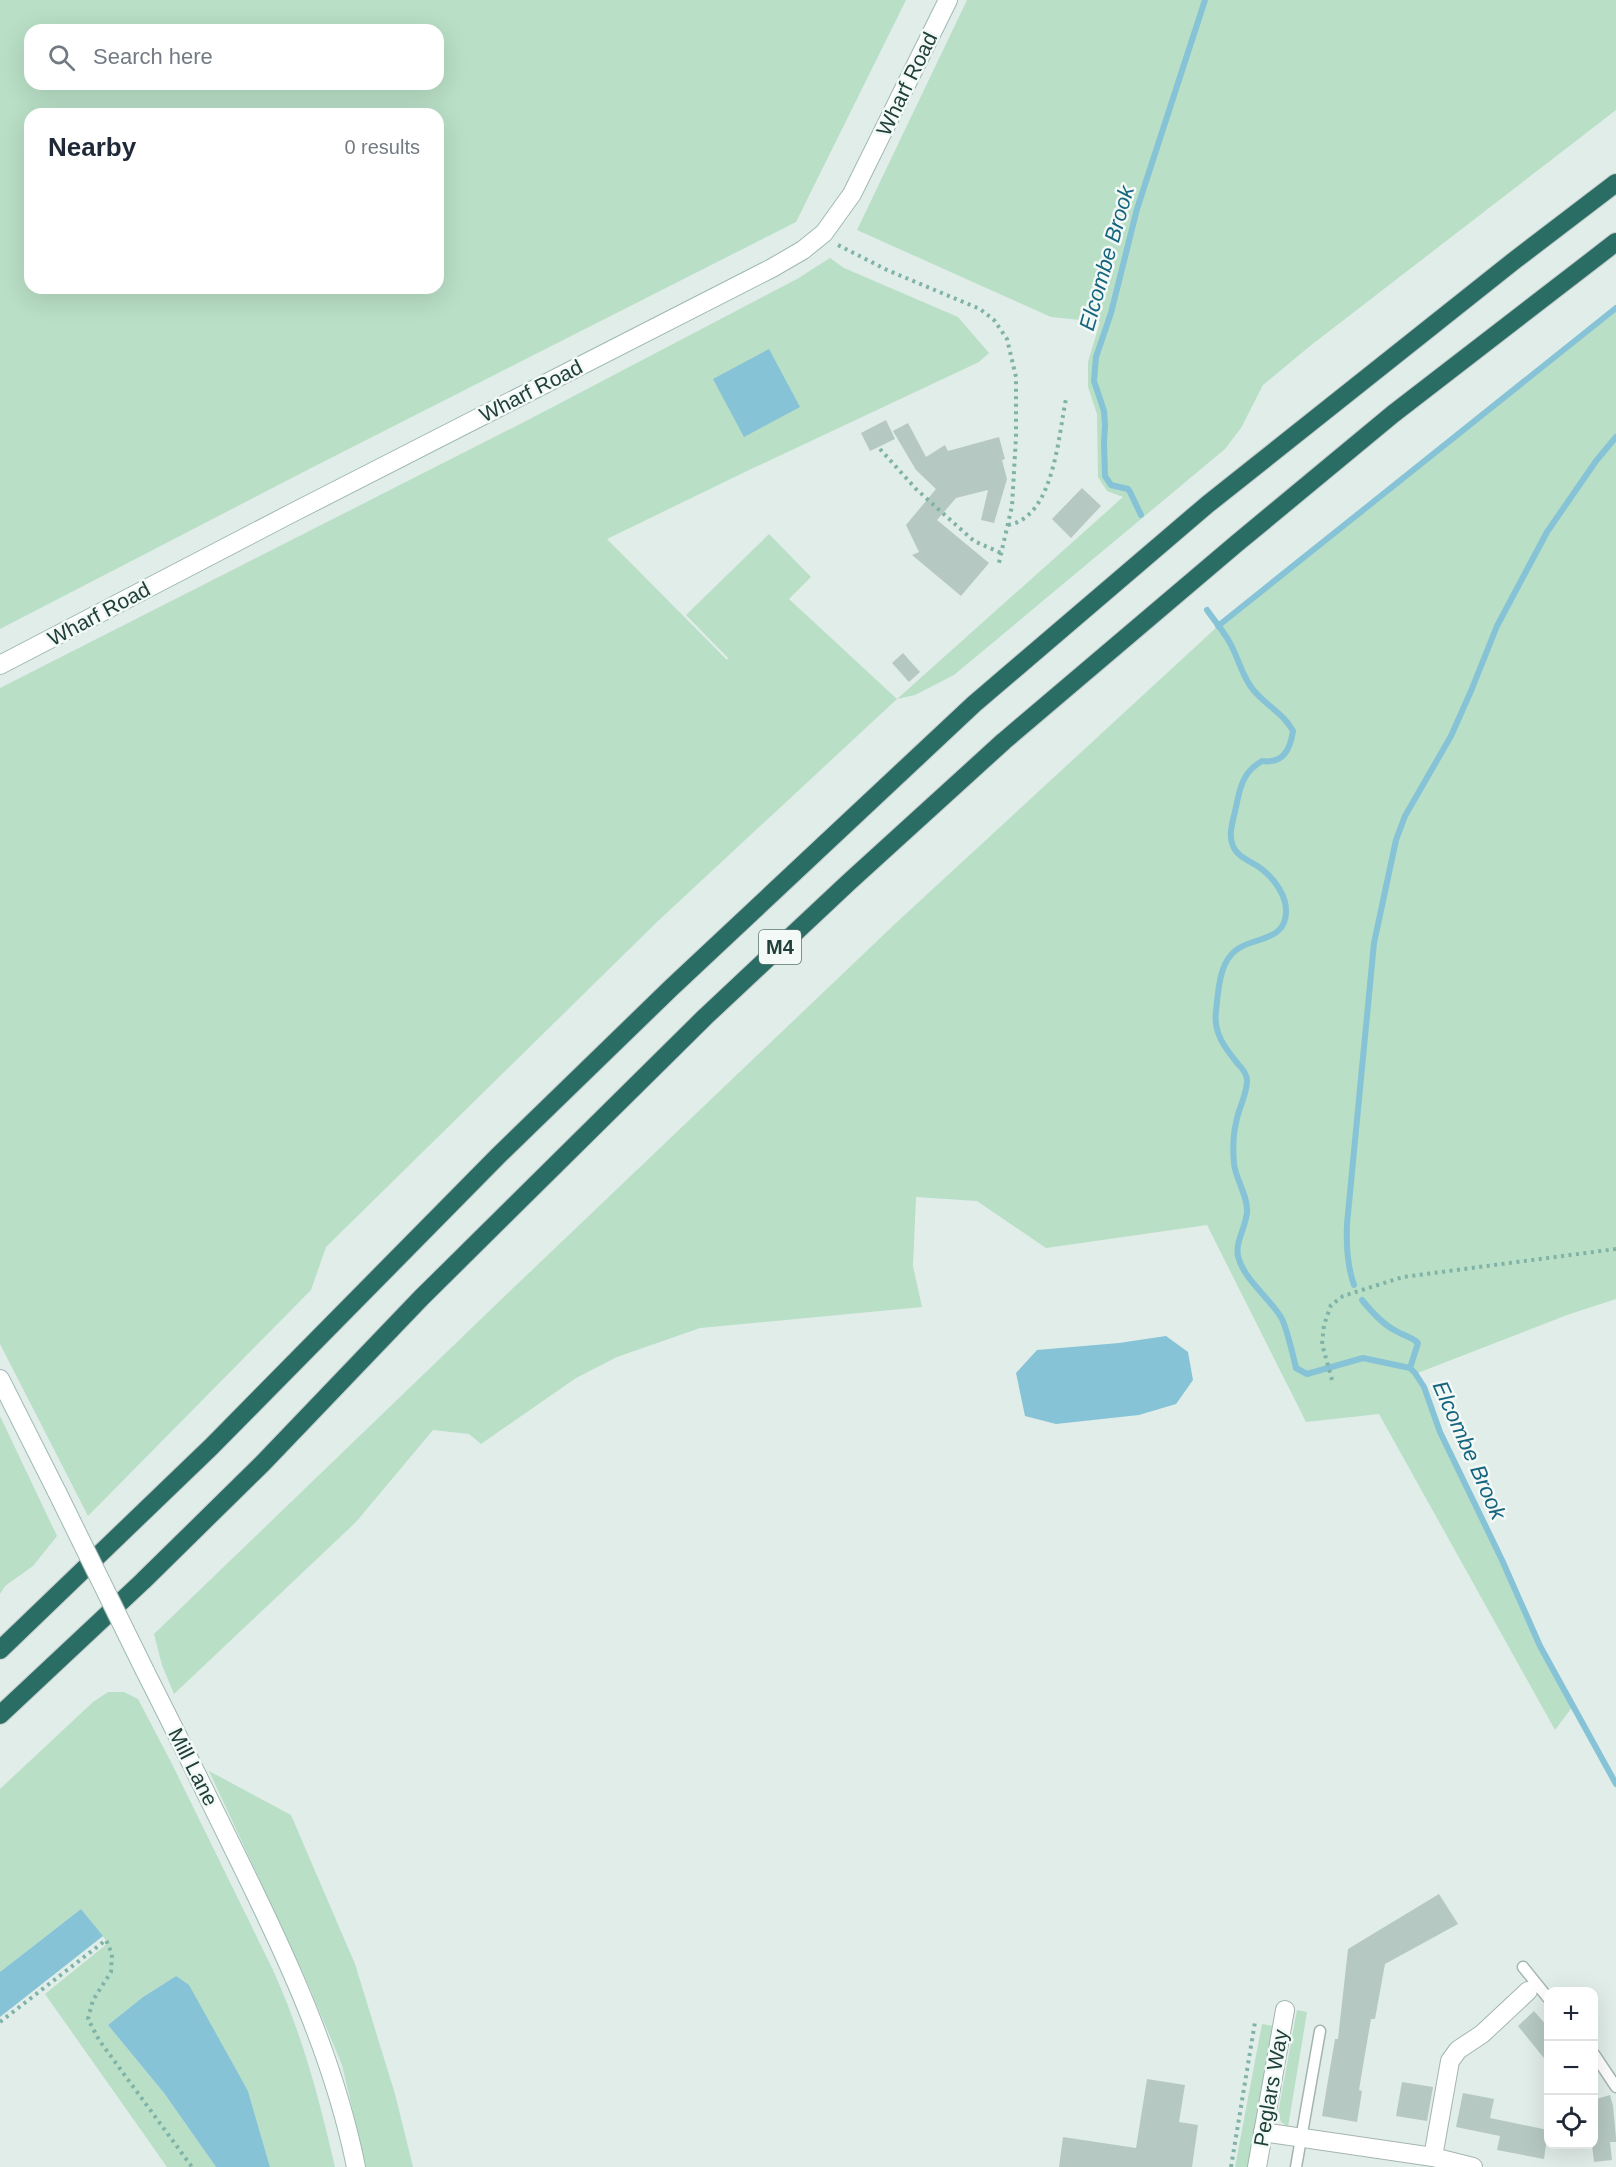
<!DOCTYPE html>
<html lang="en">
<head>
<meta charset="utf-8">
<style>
	:root { --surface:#fff; --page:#f6f6f7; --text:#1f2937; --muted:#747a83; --line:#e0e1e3 }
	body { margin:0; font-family:Arial,sans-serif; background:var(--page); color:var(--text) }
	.controls { position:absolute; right:18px; bottom:18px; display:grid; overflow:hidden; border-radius:12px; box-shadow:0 6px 24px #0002 }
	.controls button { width:54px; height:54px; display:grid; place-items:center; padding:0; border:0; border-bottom:2px solid var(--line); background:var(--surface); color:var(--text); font:30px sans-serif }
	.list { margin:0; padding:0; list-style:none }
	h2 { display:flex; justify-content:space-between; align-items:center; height:78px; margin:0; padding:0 24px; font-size:26px }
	h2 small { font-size:20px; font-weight:400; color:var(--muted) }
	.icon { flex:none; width:33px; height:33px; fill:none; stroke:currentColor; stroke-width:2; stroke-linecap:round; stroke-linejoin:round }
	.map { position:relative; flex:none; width:1616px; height:2167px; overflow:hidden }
	.search { position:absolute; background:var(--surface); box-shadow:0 6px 24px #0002; left:24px; top:24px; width:420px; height:66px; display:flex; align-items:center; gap:15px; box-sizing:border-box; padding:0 21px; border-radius:18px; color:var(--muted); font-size:22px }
	.panel { position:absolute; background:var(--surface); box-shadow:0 6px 24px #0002; left:24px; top:108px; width:420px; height:186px; border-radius:18px }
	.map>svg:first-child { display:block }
	.green { fill:#b9dfc6; fill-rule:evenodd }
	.water { fill:#86c3d6 }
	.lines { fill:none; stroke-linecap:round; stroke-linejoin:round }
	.stream { stroke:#86c3d6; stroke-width:6 }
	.building { fill:#b6c8c2 }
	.lane-casing { stroke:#a3b5b1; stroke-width:13 }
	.street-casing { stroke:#a3b5b1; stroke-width:20 }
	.secondary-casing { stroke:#9fb9b2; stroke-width:20 }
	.highway-casing { stroke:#c1c9c8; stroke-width:20 }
	.path { stroke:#80b3a7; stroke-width:4; stroke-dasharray:3 4.5; stroke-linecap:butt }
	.lane { stroke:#fff; stroke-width:10 }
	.street { stroke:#fff; stroke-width:18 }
	.secondary { stroke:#fff; stroke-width:18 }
	.highway { stroke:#2a6d64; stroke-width:18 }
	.secondary-bridge-casing { stroke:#9fb9b2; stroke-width:20; stroke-linecap:butt }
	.secondary-bridge { stroke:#fff; stroke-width:18 }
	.labels { text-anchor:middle; stroke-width:5; stroke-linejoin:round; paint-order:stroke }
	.shield { fill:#f2f9f6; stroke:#5f7772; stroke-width:1.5 }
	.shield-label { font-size:20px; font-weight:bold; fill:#203f39 }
	.street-label { font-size:21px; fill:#203f39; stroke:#f2f9f6 }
	.water-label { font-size:22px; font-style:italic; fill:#16657f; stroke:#f2f9f6 }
</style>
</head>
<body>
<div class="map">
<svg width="1616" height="2167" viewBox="0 0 1616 2167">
	<rect width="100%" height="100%" fill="#e1ede9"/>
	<g class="green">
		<path d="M0,0H906L796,222L319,464L0,629ZM30,30H438V84H30ZM30,114H438V288H30Z"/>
		<polygon points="967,0 1616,0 1616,110 1310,346 1263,385 1241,428 1225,449 954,675 915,695 897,699 658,921 326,1247 311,1290 88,1516 0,1344 0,688 526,421 797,279 830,258 844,268 958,317 989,353 979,362 749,470 607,539 727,660 728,658 686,615 769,534 811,577 789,599 897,699 1123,497 1107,491 1098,477 1097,414 1088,387 1088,362 1100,322 1051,317 857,230"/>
		<polygon points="1616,308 1616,1299 1567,1315 1415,1374 1424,1387 1440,1432 1502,1560 1540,1646 1573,1706 1555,1730 1379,1414 1306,1422 1207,1225 1046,1248 977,1201 916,1197 913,1266 922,1307 700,1328 617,1357 576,1378 481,1444 469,1434 433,1430 356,1522 174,1694 162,1665 154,1634 509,1292 897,922 1218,626"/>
		<polygon points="0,1416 57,1536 33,1566 5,1586 0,1594"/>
		<path d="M108,1692H124L138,1699L172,1764L272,1968C302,2033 319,2098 335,2167H270L248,2091L176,1976L143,1997L108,2025L164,2093L216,2167H167L45,1994L108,1943L81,1909L0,1972V1789L93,1702Z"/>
		<polygon points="209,1771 291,1815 355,1964 395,2094 413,2167 366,2167 342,2065 308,1984"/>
		<polygon points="1297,2010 1307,2012 1288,2127 1281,2122 1278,2113"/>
		<polygon points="1262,2024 1274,2026 1248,2167 1235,2167"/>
	</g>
	<g class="water">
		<polygon points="769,349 800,407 744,437 713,379"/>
		<polygon points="1166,1336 1188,1352 1193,1380 1176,1404 1139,1415 1056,1424 1025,1416 1016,1373 1037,1350 1119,1343"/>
		<polygon points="81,1909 103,1936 0,2017 0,1972"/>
		<polygon points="176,1976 189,1985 248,2091 270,2167 216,2167 164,2093 108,2025 143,1997"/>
	</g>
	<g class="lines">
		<g class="stream">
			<polyline points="1141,515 1130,492 1128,489 1111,485 1105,476 1104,443 1105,425 1104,411 1094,381 1096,357 1111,313 1137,209 1205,0"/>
			<path d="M1207,610C1216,623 1227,635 1233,649C1239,662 1243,676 1251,687C1264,705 1283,712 1293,731C1290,750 1283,764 1262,761C1245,771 1241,783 1237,802C1235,815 1227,834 1233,846C1238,859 1255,862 1264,871C1275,880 1286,896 1286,910C1287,945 1247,935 1231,955C1219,968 1218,994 1216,1011C1213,1033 1225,1048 1238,1064C1242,1068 1246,1073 1247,1079C1248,1093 1238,1109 1236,1123C1233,1135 1233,1152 1234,1164C1236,1180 1248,1196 1247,1212C1246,1227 1235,1242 1238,1256C1243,1279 1271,1299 1282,1319C1287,1330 1293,1355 1296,1368L1307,1374L1363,1358L1410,1368L1415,1373L1424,1387L1440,1432L1502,1560L1540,1646L1616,1784"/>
			<polyline points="1218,626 1616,308"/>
			<path d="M1354,1285C1347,1265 1346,1246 1347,1224L1374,943L1396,840L1405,816L1451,736L1471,691L1497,626L1547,532L1596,461L1616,437"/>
			<path d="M1362,1300C1371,1311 1382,1324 1396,1331C1404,1336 1411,1336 1418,1343L1410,1368"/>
		</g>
	</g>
	<g class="building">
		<polygon points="886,420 895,439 870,451 861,433"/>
		<polygon points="908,423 926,457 945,445 948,451 999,437 1005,459 1002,460 1007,479 994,523 981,520 988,490 956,498 937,520 989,563 961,596 912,555 919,552 906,525 936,489 916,470 893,431"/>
		<polygon points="1082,488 1101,506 1071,538 1052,519"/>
		<polygon points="903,653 920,672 909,682 892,663"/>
		<polygon points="1439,1894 1458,1924 1385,1964 1375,2019 1371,2019 1364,2060 1359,2090 1362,2091 1357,2122 1322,2116 1335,2039 1338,2039 1348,1949"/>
		<polygon points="1534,2011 1548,2027 1548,2063 1518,2026"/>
		<polygon points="1147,2079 1185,2085 1179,2122 1198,2125 1192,2167 1059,2167 1063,2137 1136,2148"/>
		<polygon points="1402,2082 1433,2087 1427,2121 1396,2116"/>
		<polygon points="1463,2093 1494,2099 1490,2118 1548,2130 1544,2159 1497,2150 1500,2136 1456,2127"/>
		<polygon points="1610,2095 1613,2106 1616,2138 1616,2142 1610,2142 1612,2160 1594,2162 1592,2145 1593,2100"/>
	</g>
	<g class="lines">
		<defs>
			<g id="lane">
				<polyline points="1523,1967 1548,1998"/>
				<polyline points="1594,2054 1616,2087"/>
				<polyline points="1296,2167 1320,2031"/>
			</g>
			<g id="street">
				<polyline points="1263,2132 1433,2157 1473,2167"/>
				<polyline points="1433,2157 1450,2061 1458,2050 1482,2034 1528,1991"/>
				<polyline points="1257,2167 1285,2010"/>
			</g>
			<g id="secondary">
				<polyline points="0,665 292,513 772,268 803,250 824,233 852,194 948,0"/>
				<polyline points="0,1379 57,1492"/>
				<path d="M145,1671C176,1732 206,1793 236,1854C286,1955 334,2057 356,2167"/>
			</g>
			<g id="highway">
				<polyline points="0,1650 211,1447 499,1155 671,988 974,704 1208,504 1515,260 1616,183"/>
				<polyline points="0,1715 143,1581 263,1463 421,1298 705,1017 849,882 1004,741 1236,544 1393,414 1616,242"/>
			</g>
		</defs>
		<use href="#lane" class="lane-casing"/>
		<use href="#street" class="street-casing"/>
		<use href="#secondary" class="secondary-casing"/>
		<use href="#highway" class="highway-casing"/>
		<g class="path">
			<polyline points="838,245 887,270 980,309 994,320 1007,339 1016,377 1016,437 1012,506 998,567"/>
			<polyline points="880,449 916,489 974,541 1001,553"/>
			<path d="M1008,525C1054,517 1058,437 1066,399"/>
			<polyline points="1332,1380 1322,1344 1324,1325 1331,1305 1343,1296 1403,1277 1616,1249"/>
			<polyline points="0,2022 106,1940 112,1954 111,1972 93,2000 88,2019 99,2040 192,2167"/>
			<polyline points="1231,2167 1255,2022"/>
		</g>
		<use href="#lane" class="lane"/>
		<use href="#street" class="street"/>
		<use href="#secondary" class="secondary"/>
		<use href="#highway" class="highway"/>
		<defs>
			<polyline id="secondary-bridge" points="57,1492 145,1671"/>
		</defs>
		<use href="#secondary-bridge" class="secondary-bridge-casing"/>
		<use href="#secondary-bridge" class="secondary-bridge"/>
	</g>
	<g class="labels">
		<rect class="shield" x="759" y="930" width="42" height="34" rx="4.5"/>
		<g class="shield-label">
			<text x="780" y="954">M4</text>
		</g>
		<g class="street-label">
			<text transform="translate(907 84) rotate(-64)" y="7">Wharf Road</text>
			<text transform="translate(531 391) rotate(-27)" y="7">Wharf Road</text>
			<text transform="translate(99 614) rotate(-28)" y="7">Wharf Road</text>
			<text transform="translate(193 1767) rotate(63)" y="7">Mill Lane</text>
			<text transform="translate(1271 2088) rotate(-80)" y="7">Peglars Way</text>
		</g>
		<g class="water-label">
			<text transform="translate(1106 258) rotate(-74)" y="8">Elcombe Brook</text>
			<text transform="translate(1470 1450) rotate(66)" y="8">Elcombe Brook</text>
		</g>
	</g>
</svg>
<div class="controls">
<button>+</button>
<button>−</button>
<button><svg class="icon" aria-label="locate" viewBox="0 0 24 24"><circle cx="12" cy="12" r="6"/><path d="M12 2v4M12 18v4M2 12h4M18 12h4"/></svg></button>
</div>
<div class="search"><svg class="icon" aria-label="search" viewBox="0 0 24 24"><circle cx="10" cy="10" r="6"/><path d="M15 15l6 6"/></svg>Search here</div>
<section class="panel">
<h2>Nearby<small>0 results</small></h2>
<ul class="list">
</ul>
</section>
</div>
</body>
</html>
